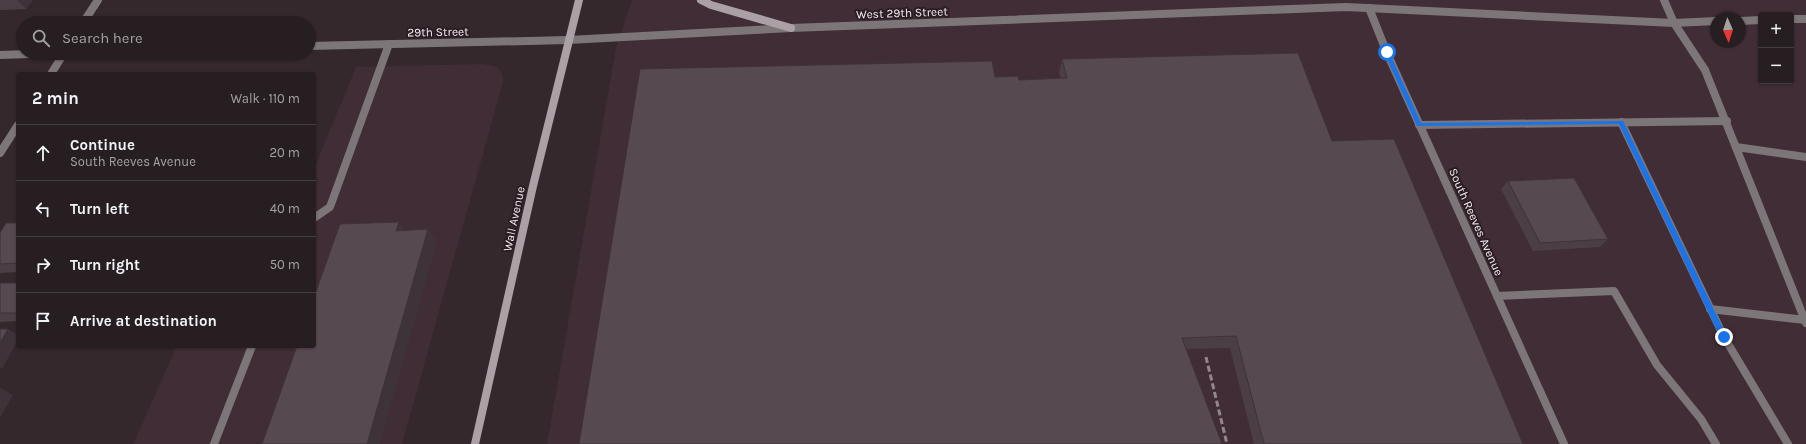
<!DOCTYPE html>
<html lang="en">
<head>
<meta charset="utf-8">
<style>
	:root { --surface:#271e22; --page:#2f272a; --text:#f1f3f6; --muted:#a4a2a5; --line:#433c40 }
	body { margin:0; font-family:Karla,sans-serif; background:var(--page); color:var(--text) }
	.controls { position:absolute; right:12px; top:12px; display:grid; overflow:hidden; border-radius:4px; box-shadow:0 1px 3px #0004 }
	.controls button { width:36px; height:36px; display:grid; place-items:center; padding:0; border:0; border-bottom:1px solid var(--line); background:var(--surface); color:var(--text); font:20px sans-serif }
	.compass { position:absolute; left:1710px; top:12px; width:36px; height:36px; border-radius:50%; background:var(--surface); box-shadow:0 1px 3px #0004; rotate:177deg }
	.stop { position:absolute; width:12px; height:12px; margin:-9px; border:3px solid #1a73e8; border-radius:50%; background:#fff }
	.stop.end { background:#1a73e8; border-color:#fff; box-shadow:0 1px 4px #0008 }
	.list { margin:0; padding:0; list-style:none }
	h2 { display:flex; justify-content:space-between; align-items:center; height:52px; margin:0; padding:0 16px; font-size:17px }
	h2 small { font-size:13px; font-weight:400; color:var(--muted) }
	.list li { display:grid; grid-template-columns:26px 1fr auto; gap:12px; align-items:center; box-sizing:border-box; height:56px; padding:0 16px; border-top:1px solid var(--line) }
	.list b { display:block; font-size:15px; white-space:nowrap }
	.list p { margin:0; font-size:13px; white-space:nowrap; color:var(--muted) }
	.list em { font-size:13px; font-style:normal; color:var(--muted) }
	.icon { flex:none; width:22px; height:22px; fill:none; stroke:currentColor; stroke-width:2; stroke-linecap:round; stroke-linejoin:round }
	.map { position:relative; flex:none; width:1806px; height:444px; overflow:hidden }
	.search { position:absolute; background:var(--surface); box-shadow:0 1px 3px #0004; left:16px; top:16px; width:300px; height:44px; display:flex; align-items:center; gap:10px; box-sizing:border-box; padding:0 14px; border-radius:22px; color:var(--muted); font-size:15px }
	.panel { position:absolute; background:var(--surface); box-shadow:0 1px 3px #0004; left:16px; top:72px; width:300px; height:276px; border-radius:4px }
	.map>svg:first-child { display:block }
	.built { fill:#402d36; fill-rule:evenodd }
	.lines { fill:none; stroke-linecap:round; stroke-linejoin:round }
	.service { stroke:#7d7679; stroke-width:8 }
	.minor { stroke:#7d7679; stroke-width:8 }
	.tertiary { stroke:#7d7679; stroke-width:8 }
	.secondary { stroke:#aba0a5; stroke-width:8 }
	.rail { stroke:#92878c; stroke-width:3; stroke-dasharray:6 3; stroke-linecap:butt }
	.wall { fill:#4b3f45 }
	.shaded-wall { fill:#3d3338 }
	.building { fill:#574950; stroke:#3d3338 }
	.route { fill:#1a73e8 }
	.labels { text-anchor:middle; stroke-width:4; stroke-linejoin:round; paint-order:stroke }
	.street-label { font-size:12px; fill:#f5ecf0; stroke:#2a1e24 }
</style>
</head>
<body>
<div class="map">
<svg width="1806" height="444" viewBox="0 0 1806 444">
	<rect width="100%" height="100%" fill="#34282d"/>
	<g class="built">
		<path d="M632,0H1806V444H547L616,48ZM1761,15H1791V81H1761ZM1716,18H1740V42H1716Z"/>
		<polygon points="483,64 494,66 499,69 502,74 503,82 402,444 133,444 177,346 314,346 314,169 356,67"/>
	</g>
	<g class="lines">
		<g class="service">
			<polyline points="1674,23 1705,70 1806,323"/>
			<polyline points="1621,122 1724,337 1788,444"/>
			<polyline points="1419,125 1727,121"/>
			<polyline points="1736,147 1806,157"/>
			<polyline points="314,218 330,207 389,44"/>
			<polyline points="1497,296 1614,291 1657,365 1701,419 1716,444"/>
			<polyline points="1710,309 1805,320"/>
			<polyline points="214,444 252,346"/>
		</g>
		<g class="minor">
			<polyline points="1664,0 1674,23"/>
			<polyline points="1369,8 1387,53 1564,444"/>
			<polyline points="1791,19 1806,19"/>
			<polyline points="1740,21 1761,20"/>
			<polyline points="83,23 98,0"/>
			<polyline points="568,40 791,28 1346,7 1674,23 1716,21"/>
			<polyline points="51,74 64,53"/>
			<polyline points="0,153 18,125"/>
		</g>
		<g class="tertiary">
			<polyline points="309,46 568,40"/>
			<polyline points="0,55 60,53"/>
		</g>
		<g class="secondary">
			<polyline points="701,0 711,5 791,28"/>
			<polyline points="475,444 533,186 579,0"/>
		</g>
		<polyline class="rail" points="1206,357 1227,444"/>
	</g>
	<g class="wall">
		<polygon points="0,0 33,0 26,9 0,10"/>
		<polygon points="1062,59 1332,141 1523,444 1254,444 1230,348 1186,349 995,77 1019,80 1061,78 1059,73"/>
		<polygon points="1508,181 1608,239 1600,247 1533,251 1501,189"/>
		<polygon points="18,223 18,272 0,273 0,233"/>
		<polygon points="0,283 18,283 18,321 0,322"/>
	</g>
	<g class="shaded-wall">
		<polygon points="17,0 33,0 26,9"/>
		<polygon points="399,222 408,235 396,231"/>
		<polygon points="428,229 437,242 380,444 367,444"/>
		<polygon points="8,329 18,335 18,340 2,369 0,368 0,343"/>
		<polygon points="1,388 13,395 0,418 0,389"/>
	</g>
	<g class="building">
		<polygon points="1298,53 1332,141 1394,139 1523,444 1264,444 1236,336 1182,338 1222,444 579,444 640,69 992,61 995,77 1018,76 1019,80 1067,78 1062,59"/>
		<polygon points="1574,178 1608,239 1540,243 1508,181"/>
		<polygon points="399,222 396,231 428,229 367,444 262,444 297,346 314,346 314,297 340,224"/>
		<polygon points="6,223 18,223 18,263 0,264 0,233"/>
		<rect x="0" y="283" width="18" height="30"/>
		<polygon points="0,329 8,329 0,343"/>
	</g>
	<polygon class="route" points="1385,51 1389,52 1421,123 1623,121 1727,337 1726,339 1721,339 1619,124 1417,126 1384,52"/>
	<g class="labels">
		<g class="street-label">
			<text transform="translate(902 13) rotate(-2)" y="4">West 29th Street</text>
			<text transform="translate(438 32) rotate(-1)" y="4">29th Street</text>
			<text transform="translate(514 219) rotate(-78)" y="4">Wall Avenue</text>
			<text transform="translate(1476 222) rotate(66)" y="4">South Reeves Avenue</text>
		</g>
	</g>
</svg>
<div class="controls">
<button>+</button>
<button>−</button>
</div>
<svg class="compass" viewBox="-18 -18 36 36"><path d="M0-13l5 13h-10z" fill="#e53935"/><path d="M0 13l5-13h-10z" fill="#a4a2a5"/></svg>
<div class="stop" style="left:1387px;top:52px"></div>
<div class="stop end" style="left:1724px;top:337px"></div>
<div class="search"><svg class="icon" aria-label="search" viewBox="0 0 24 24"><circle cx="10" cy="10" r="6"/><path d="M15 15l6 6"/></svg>Search here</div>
<section class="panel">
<h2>2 min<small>Walk · 110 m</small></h2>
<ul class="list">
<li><svg class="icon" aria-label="ahead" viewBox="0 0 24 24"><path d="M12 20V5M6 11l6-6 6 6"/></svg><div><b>Continue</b><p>South Reeves Avenue</p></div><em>20 m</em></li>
<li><svg class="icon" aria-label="left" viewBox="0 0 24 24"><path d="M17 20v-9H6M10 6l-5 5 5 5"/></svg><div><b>Turn left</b></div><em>40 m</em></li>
<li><svg class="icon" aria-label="right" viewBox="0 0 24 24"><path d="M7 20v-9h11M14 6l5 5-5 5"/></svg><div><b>Turn right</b></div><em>50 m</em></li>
<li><svg class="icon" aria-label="arrive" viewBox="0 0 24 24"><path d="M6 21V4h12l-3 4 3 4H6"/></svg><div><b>Arrive at destination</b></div></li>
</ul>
</section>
</div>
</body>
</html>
